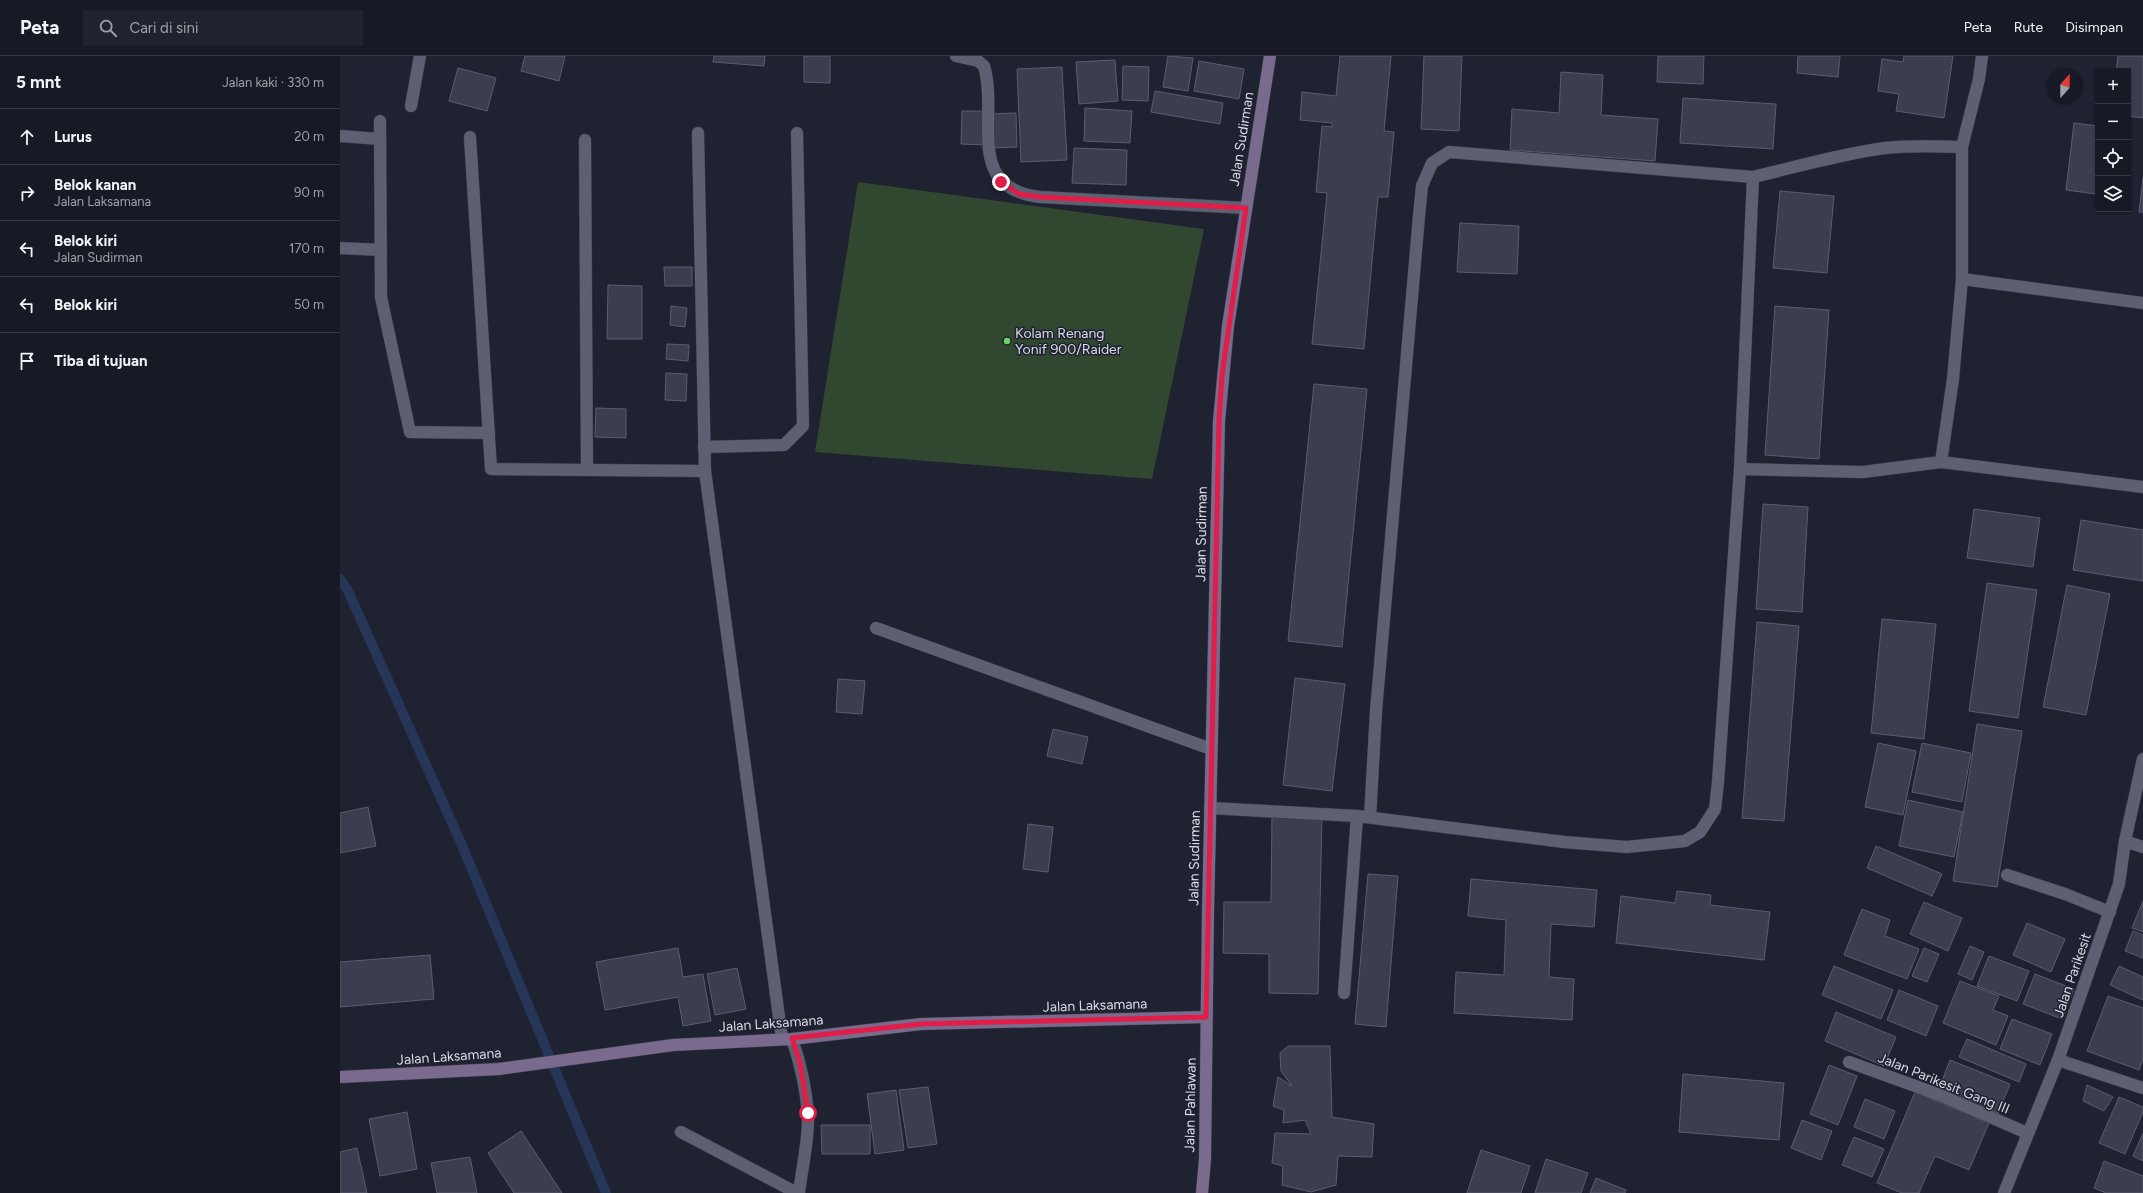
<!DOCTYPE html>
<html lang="id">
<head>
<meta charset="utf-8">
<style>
	:root { --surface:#171a25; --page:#20232d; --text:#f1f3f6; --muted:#9ea1a7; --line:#363842 }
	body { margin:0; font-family:Figtree,sans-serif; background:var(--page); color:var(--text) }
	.controls { position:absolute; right:12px; top:12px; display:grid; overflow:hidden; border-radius:0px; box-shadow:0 1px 3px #0004 }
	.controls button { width:36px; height:36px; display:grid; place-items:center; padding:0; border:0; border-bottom:1px solid var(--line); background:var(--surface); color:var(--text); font:20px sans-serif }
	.compass { position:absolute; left:1707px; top:12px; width:36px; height:36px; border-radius:50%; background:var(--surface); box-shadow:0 1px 3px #0004; rotate:21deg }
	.stop { position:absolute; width:12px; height:12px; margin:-9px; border:3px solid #e11d48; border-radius:50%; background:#fff }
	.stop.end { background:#e11d48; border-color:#fff; box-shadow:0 1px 4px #0008 }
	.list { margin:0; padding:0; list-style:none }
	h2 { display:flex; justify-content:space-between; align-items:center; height:52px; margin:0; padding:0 16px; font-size:17px }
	h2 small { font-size:13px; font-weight:400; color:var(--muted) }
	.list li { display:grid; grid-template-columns:26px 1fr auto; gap:12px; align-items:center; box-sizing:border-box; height:56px; padding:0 16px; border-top:1px solid var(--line) }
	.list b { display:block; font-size:15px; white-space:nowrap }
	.list p { margin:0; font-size:13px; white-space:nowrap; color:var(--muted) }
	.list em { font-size:13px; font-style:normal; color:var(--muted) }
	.icon { flex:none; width:22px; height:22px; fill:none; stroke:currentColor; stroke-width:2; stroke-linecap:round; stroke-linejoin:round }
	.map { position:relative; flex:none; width:1803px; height:1137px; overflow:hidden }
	header { display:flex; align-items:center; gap:24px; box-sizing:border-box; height:56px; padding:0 20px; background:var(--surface); border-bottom:1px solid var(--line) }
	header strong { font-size:19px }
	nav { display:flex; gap:22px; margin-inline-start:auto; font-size:14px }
	.search { width:280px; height:36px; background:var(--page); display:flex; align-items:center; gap:10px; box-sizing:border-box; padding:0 14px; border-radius:0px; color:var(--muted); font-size:15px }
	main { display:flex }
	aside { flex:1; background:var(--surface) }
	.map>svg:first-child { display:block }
	.green { fill:#324730 }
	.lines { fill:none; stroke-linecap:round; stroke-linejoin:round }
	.stream { stroke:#253658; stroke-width:10 }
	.building { fill:#3b3e4f; stroke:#595d6f }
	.lane-casing { stroke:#3b3d4a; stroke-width:13 }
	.street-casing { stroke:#3b3d4a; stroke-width:13 }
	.secondary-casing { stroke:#3b3d4a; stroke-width:13 }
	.lane { stroke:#5d6073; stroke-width:12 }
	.street { stroke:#5d6073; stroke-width:12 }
	.secondary { stroke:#796a8e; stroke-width:12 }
	.route { stroke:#e11d48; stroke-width:5 }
	.poi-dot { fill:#67d466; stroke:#1f2231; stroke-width:1.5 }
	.labels { text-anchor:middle; stroke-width:3; stroke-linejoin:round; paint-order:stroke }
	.street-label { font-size:14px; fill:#d9dbe6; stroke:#1f2231 }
	.poi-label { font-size:14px; fill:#d9dbe6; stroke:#1f2231; text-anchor:start }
</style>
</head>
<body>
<header>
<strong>Peta</strong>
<div class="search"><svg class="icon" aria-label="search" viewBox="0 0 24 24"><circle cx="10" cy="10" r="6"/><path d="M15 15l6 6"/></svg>Cari di sini</div>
<nav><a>Peta</a><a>Rute</a><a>Disimpan</a></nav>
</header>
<main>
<aside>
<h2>5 mnt<small>Jalan kaki · 330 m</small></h2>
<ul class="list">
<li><svg class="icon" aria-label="ahead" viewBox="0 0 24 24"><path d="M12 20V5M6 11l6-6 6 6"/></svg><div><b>Lurus</b></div><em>20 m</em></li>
<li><svg class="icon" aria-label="right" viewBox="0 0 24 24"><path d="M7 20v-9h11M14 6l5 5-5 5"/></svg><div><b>Belok kanan</b><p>Jalan Laksamana</p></div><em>90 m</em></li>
<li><svg class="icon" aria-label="left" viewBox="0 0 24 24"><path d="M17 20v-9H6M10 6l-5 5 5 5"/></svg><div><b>Belok kiri</b><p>Jalan Sudirman</p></div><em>170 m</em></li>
<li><svg class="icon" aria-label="left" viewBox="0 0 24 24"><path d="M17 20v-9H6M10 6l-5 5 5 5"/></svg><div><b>Belok kiri</b></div><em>50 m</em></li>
<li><svg class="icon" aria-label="arrive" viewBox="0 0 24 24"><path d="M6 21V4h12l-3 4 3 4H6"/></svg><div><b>Tiba di tujuan</b></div></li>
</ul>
</aside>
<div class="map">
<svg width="1803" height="1137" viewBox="0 0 1803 1137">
	<rect width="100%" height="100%" fill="#1f2231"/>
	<polygon class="green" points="518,126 864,173 812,423 475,396"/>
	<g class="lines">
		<polyline class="stream" points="0,523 8,535 121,787 266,1137"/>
	</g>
	<g class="building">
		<polygon points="185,0 225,0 219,25 181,15"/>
		<polygon points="374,0 425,0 424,10 373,6"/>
		<polygon points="464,0 490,0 490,27 464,26"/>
		<polygon points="828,0 853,2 848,35 823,31"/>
		<polygon points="1000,0 1051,0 1044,75 1054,76 1048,141 1038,141 1024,293 972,288 987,137 976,136 982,70 992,71 992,67 960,64 962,36 996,40"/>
		<polygon points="1084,0 1122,0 1119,75 1081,73"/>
		<polygon points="1318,0 1364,0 1363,28 1317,26"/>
		<polygon points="1458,0 1500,0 1498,21 1457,17"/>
		<polygon points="1564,0 1613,0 1604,62 1556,55 1559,38 1538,35 1542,3 1563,6"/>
		<polygon points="1778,0 1803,0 1803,62 1788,60 1788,15 1776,15"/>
		<polygon points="775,4 778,45 739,48 736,6"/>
		<polygon points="859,5 904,13 899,43 854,35"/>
		<polygon points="783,10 809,11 808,45 782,44"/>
		<polygon points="722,11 727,104 681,106 677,13"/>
		<polygon points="118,12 156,22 147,55 109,45"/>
		<polygon points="1221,16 1263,19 1261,59 1318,63 1315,105 1170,94 1172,53 1219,57"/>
		<polygon points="815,35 883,47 880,68 811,56"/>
		<polygon points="1343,42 1436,48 1433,93 1340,87"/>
		<polygon points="745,52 792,55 790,87 744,85"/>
		<polygon points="622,55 647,55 646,89 621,88"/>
		<polygon points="676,57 677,91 651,92 650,58"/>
		<polygon points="1734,67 1758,70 1758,118 1756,138 1726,134"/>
		<polygon points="734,92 787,94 786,129 732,127"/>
		<polygon points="1803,122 1803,156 1799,156"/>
		<polygon points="1440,135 1494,140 1487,217 1433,212"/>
		<polygon points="1120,167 1179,170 1177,218 1117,216"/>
		<polygon points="324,211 352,211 352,230 325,230"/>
		<polygon points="268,229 302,230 302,283 267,283"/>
		<polygon points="331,250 347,252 345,271 330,269"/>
		<polygon points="1435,250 1489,254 1479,403 1425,399"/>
		<polygon points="327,288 349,289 348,305 326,303"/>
		<polygon points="326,317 347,318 346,345 325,344"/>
		<polygon points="974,328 1027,333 1002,591 948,585"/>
		<polygon points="256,352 286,353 286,382 255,381"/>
		<polygon points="1423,448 1468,451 1462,556 1416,553"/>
		<polygon points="1634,453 1700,462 1693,511 1627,502"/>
		<polygon points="1741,464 1803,474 1803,525 1733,514"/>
		<polygon points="1647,527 1697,534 1678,662 1629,655"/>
		<polygon points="1727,529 1770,538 1746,659 1703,651"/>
		<polygon points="1542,563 1596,568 1584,683 1531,677"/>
		<polygon points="1417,566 1459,570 1444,765 1402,762"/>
		<polygon points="955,622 1005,628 992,735 943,729"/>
		<polygon points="498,623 525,625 522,658 496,656"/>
		<polygon points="1637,668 1682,675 1657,831 1613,825"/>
		<polygon points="713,673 748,681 742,708 707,700"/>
		<polygon points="1538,687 1576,695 1563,759 1525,751"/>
		<polygon points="1582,687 1631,697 1622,746 1572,736"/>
		<polygon points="1568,744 1623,756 1614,801 1559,790"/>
		<polygon points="28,751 36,790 0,797 0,757"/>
		<polygon points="932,760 982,761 978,938 929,937 929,898 883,897 884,846 931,846"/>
		<polygon points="688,768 713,771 708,816 683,813"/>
		<polygon points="1536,790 1602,818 1592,840 1527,812"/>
		<polygon points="1028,818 1058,820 1046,971 1015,968"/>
		<polygon points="1131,823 1257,834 1254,871 1211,868 1209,921 1234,923 1232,964 1114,957 1116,916 1164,919 1166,864 1128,860"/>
		<polygon points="1337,835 1371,839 1370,849 1430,856 1424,904 1276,887 1281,840 1335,847"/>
		<polygon points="1803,845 1803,876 1792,872"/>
		<polygon points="1584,846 1622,862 1608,895 1570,878"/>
		<polygon points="1522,853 1550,864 1545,880 1579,893 1567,923 1504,899"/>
		<polygon points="1687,867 1725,883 1711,916 1673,899"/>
		<polygon points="1793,875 1803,879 1803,902 1785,895"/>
		<polygon points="1630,890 1644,896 1632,924 1618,918"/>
		<polygon points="338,892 343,921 363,918 371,965 343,970 338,941 265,954 256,906"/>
		<polygon points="1584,892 1599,898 1587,926 1572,920"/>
		<polygon points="90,899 94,943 0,951 0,906"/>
		<polygon points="1649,900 1689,915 1677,945 1637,930"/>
		<polygon points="1494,910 1553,934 1541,963 1482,939"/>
		<polygon points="1779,910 1803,921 1803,944 1770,929"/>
		<polygon points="397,912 406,953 375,959 367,918"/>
		<polygon points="1695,918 1734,933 1722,963 1683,948"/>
		<polygon points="1620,925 1659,940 1653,954 1668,960 1656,989 1603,967"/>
		<polygon points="1559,934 1598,950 1586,980 1547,964"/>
		<polygon points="1768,940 1803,952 1803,1003 1799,1014 1747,995"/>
		<polygon points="1496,956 1556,981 1544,1010 1485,985"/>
		<polygon points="1672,963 1712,978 1700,1009 1660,993"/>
		<polygon points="1627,983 1686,1008 1679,1026 1619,1001"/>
		<polygon points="948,990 990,990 992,1061 1034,1068 1032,1101 998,1100 996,1129 971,1136 942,1129 943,1110 932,1107 935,1077 971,1078 965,1064 943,1067 944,1054 933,1050 938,1021 952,1030 941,1015 940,997"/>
		<polygon points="1610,1004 1670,1028 1658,1057 1599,1033"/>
		<polygon points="1489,1009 1517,1020 1498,1069 1470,1058"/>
		<polygon points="1343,1018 1444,1027 1439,1084 1339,1076"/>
		<polygon points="1747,1029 1773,1041 1764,1055 1743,1045"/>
		<polygon points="588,1031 597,1088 568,1092 559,1034"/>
		<polygon points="556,1034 564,1094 535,1098 527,1038"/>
		<polygon points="1575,1036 1649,1067 1629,1114 1595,1100 1579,1137 1562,1137 1537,1127"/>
		<polygon points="1779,1041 1803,1051 1803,1056 1785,1098 1759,1087"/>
		<polygon points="1525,1043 1555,1055 1544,1083 1514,1071"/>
		<polygon points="67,1056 77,1113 40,1120 29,1063"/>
		<polygon points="1462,1064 1492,1075 1481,1104 1451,1092"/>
		<polygon points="481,1069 530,1069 530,1098 482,1098"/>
		<polygon points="181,1075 222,1137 174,1137 148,1097"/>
		<polygon points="1803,1077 1803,1105 1793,1100"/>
		<polygon points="1514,1081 1544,1093 1532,1121 1502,1109"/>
		<polygon points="17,1092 27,1137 0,1137 0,1096"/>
		<polygon points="1141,1094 1190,1110 1181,1137 1127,1137"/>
		<polygon points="130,1101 137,1137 97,1137 91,1107"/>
		<polygon points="1206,1103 1248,1117 1241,1137 1195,1137"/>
		<polygon points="1764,1105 1803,1120 1803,1137 1766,1137 1754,1132"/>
		<polygon points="1256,1122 1286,1134 1285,1137 1250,1137"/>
	</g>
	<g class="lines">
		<defs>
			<g id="lane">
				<path d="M1413,121C1456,111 1500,98 1545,92C1571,89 1596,90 1622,91"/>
				<polyline points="1622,223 1803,247"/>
				<polyline points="1601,406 1803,431"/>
				<polyline points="1400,413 1523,416 1601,406 1613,323 1622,223 1622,91 1639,23 1642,0"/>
				<polyline points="536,572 871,693"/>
				<polyline points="870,752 1017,760 1224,786 1287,791 1345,785 1360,776 1375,753 1378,726 1400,413 1413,121 1109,96 1092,107 1082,130 1079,160 1036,655 1030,761"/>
				<polyline points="1004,937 1017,760"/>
			</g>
			<g id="street">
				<path d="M616,0L638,5L644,10C659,61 623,132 700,141L906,152"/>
				<polyline points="71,50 80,0"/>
				<polyline points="40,65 41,241 70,376 149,377"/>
				<polyline points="358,77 365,415 442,983"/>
				<polyline points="0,80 40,83"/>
				<polyline points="130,81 151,413 365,415"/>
				<polyline points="245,84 247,414"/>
				<polyline points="0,192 41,194"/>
				<polyline points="364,391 444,389 463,370 457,77"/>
				<polyline points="1785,785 1803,791"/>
				<polyline points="1667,819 1725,838 1770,856"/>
				<path d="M452,983C460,1006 466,1032 468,1058C469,1084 462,1111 459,1137"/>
				<polyline points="1718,1004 1803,1032"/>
				<polyline points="1509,1006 1600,1039 1687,1077"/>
				<polyline points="341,1076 457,1137"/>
				<polyline points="1664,1137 1718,1004 1779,828 1785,785 1803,703"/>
			</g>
			<g id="secondary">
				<polyline points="0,1021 159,1013 333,989 452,983 581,968 866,961"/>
				<polyline points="862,1137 865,1103 868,856 879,365 888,270 930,0"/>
			</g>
		</defs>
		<use href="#lane" class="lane-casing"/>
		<use href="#street" class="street-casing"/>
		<use href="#secondary" class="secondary-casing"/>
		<use href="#lane" class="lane"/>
		<use href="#street" class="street"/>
		<use href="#secondary" class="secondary"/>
	</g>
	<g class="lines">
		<polyline class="route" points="468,1057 460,1007 452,982 581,968 866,961 879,365 882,319 906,152 700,141 679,138 661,126"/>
	</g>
	<circle class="poi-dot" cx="667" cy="285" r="4"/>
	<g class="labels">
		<g class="street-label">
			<text transform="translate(901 83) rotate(-81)" y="5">Jalan Sudirman</text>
			<text transform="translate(861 478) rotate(-89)" y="5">Jalan Sudirman</text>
			<text transform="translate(854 802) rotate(-89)" y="5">Jalan Sudirman</text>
			<text transform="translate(1732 919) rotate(-71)" y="5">Jalan Parikesit</text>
			<text transform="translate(755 949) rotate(-2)" y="5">Jalan Laksamana</text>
			<text transform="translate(431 967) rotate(-4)" y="5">Jalan Laksamana</text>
			<text transform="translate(109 1000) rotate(-4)" y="5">Jalan Laksamana</text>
			<text transform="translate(1604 1027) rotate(22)" y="5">Jalan Parikesit Gang III</text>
			<text transform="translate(850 1049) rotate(-89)" y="5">Jalan Pahlawan</text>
		</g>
		<g class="poi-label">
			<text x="675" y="282">Kolam Renang<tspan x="675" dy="16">Yonif 900/Raider</tspan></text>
		</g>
	</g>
</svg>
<div class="controls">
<button>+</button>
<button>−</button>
<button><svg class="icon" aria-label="locate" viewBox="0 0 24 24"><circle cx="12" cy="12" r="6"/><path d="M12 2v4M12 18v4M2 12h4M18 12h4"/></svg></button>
<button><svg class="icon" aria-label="layers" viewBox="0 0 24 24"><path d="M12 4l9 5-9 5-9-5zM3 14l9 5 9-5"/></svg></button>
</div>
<svg class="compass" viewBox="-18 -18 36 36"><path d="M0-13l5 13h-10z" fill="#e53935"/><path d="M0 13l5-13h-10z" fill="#9ea1a7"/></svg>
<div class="stop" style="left:468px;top:1057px"></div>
<div class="stop end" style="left:661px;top:126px"></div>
</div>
</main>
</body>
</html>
